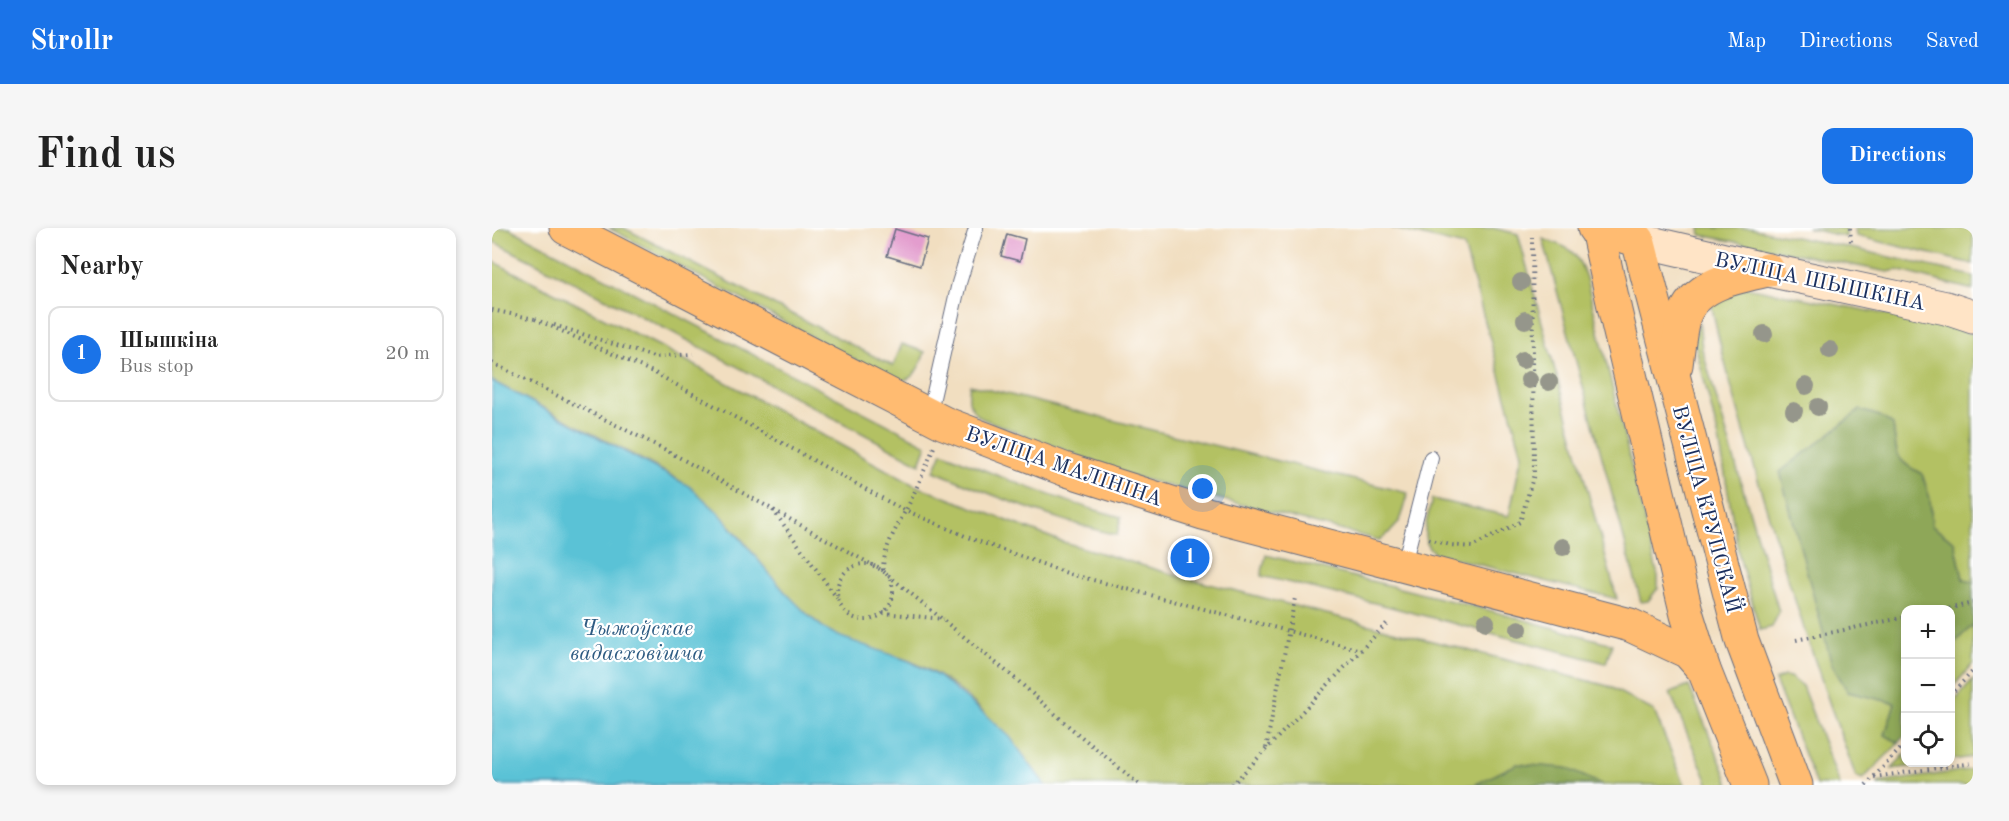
<!DOCTYPE html>
<html lang="en">
<head>
<meta charset="utf-8">
<style>
	:root { --surface:#fff; --page:#f6f6f6; --text:#222; --muted:#767676; --line:#e0e0e0; --accent:#1a73e8 }
	body { margin:0; font-family:"Old Standard TT",serif; background:var(--page); color:var(--text) }
	.controls { position:absolute; right:18px; bottom:18px; display:grid; overflow:hidden; border-radius:12px; box-shadow:0 3px 9px #0003 }
	.controls button { width:54px; height:54px; display:grid; place-items:center; padding:0; border:0; border-bottom:2px solid var(--line); background:var(--surface); color:var(--text); font:30px sans-serif }
	.you { position:absolute; left:711px; top:261px; width:21px; height:21px; margin:-15px; border:4px solid #fff; border-radius:50%; background:#1a73e8; box-shadow:0 0 0 9px #1a73e833 }
	.badge { display:grid; place-items:center; width:39px; height:39px; border-radius:50%; background:var(--accent); color:#fff; font-size:20px; font-weight:700 }
	.pin { position:absolute; translate:-50% -50%; border:3px solid #fff; box-shadow:0 2px 6px #0006 }
	.list { margin:0; padding:0; list-style:none }
	h2 { display:flex; justify-content:space-between; align-items:center; height:78px; margin:0; padding:0 24px; font-size:26px }
	h2 small { font-size:20px; font-weight:400; color:var(--muted) }
	.list li { display:grid; grid-template-columns:39px 1fr auto; gap:18px; align-items:center; box-sizing:border-box; height:96px; margin:0 12px 12px; padding:0 12px; border:2px solid var(--line); border-radius:12px }
	.list b { display:block; font-size:22px; white-space:nowrap }
	.list p { margin:0; font-size:20px; white-space:nowrap; color:var(--muted) }
	.list em { font-size:20px; font-style:normal; color:var(--muted) }
	.icon { flex:none; width:33px; height:33px; fill:none; stroke:currentColor; stroke-width:2; stroke-linecap:round; stroke-linejoin:round }
	.map { position:relative; flex:none; width:1481px; height:557px; overflow:hidden; border-radius:12px }
	header { display:flex; align-items:center; gap:36px; box-sizing:border-box; height:84px; padding:0 30px; background:var(--accent); color:#fff }
	header strong { font-size:28px }
	nav { display:flex; gap:33px; margin-inline-start:auto; font-size:21px }
	.intro { display:flex; align-items:center; justify-content:space-between; box-sizing:border-box; height:144px; padding:0 36px }
	h1 { margin:0; font-size:42px }
	.button { padding:15px 27px; border-radius:12px; background:var(--accent); color:#fff; font-size:21px; font-weight:700 }
	main { display:flex; gap:36px; padding:0 36px }
	aside { flex:1; background:var(--surface); border-radius:12px; box-shadow:0 3px 9px #0003 }
	.map>svg:first-child { display:block }
	.green { fill:#b3c163; stroke:#677860; stroke-width:1.5 }
	.forest { fill:#8ea759; stroke:#546b5c; stroke-width:1.5 }
	.water { fill:#5ac2d6; stroke:#3a789a; stroke-width:1.5 }
	.building { fill:#e39dce }
	.lines { fill:none; stroke-linecap:round; stroke-linejoin:round }
	.lane-casing { stroke:#666c80; stroke-width:16 }
	.secondary-casing { stroke:#666c80; stroke-width:35 }
	.primary-casing { stroke:#666c80; stroke-width:35 }
	.path { stroke:#666c80; stroke-width:4; stroke-dasharray:1.5 4.5; stroke-linecap:butt }
	.lane { stroke:#fff; stroke-width:14 }
	.secondary { stroke:#ffe4c6; stroke-width:33 }
	.primary { stroke:#ffbb71; stroke-width:33 }
	.tree { fill:#95968b }
	.labels { text-anchor:middle; stroke-width:4.5; stroke-linejoin:round; paint-order:stroke }
	.street-label { font-size:21px; fill:#1b2f5e; stroke:#fff }
	.water-label { font-size:22px; font-style:italic; fill:#2e5b82; stroke:#fff }
</style>
</head>
<body>
<header>
<strong>Strollr</strong>
<nav><a>Map</a><a>Directions</a><a>Saved</a></nav>
</header>
<div class="intro"><h1>Find us</h1><a class="button">Directions</a></div>
<main>
<aside>
<h2>Nearby<small></small></h2>
<ul class="list">
<li><span class="badge">1</span><div><b>Шышкіна</b><p>Bus stop</p></div><em>20 m</em></li>
</ul>
</aside>
<div class="map">
<svg width="1481" height="557" viewBox="0 0 1481 557">
	<rect width="100%" height="100%" fill="#fff"/>
	<filter id="ink" filterUnits="userSpaceOnUse"><feTurbulence type="fractalNoise" baseFrequency=".0167" numOctaves="2"/><feDisplacementMap in="SourceGraphic" scale="12" xChannelSelector="R" yChannelSelector="G"/><feConvolveMatrix kernelMatrix="1 2 1 2 8 2 1 2 1" color-interpolation-filters="sRGB"/></filter>
	<filter id="wash" filterUnits="userSpaceOnUse"><feTurbulence type="fractalNoise" baseFrequency=".008" numOctaves="4" result="noise"/><feDisplacementMap in="SourceGraphic" scale="24" xChannelSelector="R" yChannelSelector="G"/><feGaussianBlur stdDeviation="1.35" result="paint"/><feColorMatrix in="noise" values="0 0 0 0 0 0 0 0 0 0 0 0 0 0 0 0 0 1.4 0 .05"/><feComposite in="paint" operator="in"/></filter>
	<g filter="url(#wash)">
		<rect width="100%" height="100%" fill="#f1dec0"/>
		<g class="green">
			<polygon points="0,0 17,0 435,217 428,236 182,105 0,13"/>
			<path d="M117,0H132L401,138L410,116L433,124C426,144 419,159 395,149Z"/>
			<path d="M899,0H1001L1026,6L1125,371L945,326C924,316 936,290 940,271L1017,288L1030,226L972,18Z"/>
			<polygon points="1208,0 1257,0 1359,20 1481,48 1481,62 1405,42 1396,44 1209,7"/>
			<polygon points="1314,0 1354,0 1354,9"/>
			<polygon points="1363,0 1481,0 1481,36 1364,8"/>
			<path d="M1051,11C1078,20 1085,22 1094,50L1166,348V360L1156,373L1149,374Z"/>
			<path d="M0,33L173,121L422,257L568,313L686,348L1116,458L1162,483L1193,557H553C519,510 473,455 418,433C389,422 355,417 330,398C283,364 256,310 213,272C189,250 158,236 128,220C86,198 43,175 0,153Z"/>
			<path d="M1254,59L1460,99L1481,106V355L1471,351L1463,314L1440,298L1438,271L1430,246C1402,232 1405,227 1401,197L1356,464L1403,475L1393,507L1407,515L1371,551L1364,549C1326,446 1292,343 1262,238C1246,182 1229,127 1218,70Z"/>
			<polygon points="1207,93 1210,121 1287,384 1280,399 1268,402 1247,328 1227,211 1202,112"/>
			<path d="M478,157L916,265C911,289 908,299 887,312L639,248L489,190C476,179 475,172 478,157Z"/>
			<path d="M450,224C509,250 567,273 629,289L625,307C562,292 502,268 442,243Z"/>
			<polygon points="774,327 1000,383 1120,416 1114,435 891,377 769,348"/>
			<polygon points="1481,397 1481,436 1459,461 1462,415"/>
			<polygon points="1292,448 1298,449 1310,458 1348,557 1324,557 1283,452"/>
			<polygon points="1481,452 1481,529 1459,532 1459,477"/>
			<polygon points="1197,458 1238,557 1217,557 1178,465"/>
			<polygon points="1413,526 1414,534 1444,535 1400,541"/>
			<polygon points="1481,541 1481,557 1386,557 1386,555"/>
		</g>
		<g class="forest">
			<path d="M1368,182L1388,188L1401,197C1405,227 1402,232 1430,246L1438,271L1440,298L1463,314L1471,351L1481,355V397L1462,415L1459,461L1458,382H1414L1413,508L1407,515L1393,507L1403,475L1356,464L1340,437L1288,244Z"/>
			<polygon points="1025,536 1074,540 1111,557 982,557"/>
		</g>
		<polygon class="water" points="0,153 197,258 228,286 292,363 318,389 333,401 349,409 417,433 446,448 493,486 518,509 553,557 0,557"/>
		<g id="blocks">
			<g class="building">
				<polygon points="403,1 436,11 428,38 395,28"/>
				<polygon points="515,6 533,11 528,33 509,28"/>
			</g>
		</g>
	</g>
	<g filter="url(#ink)">
		<use href="#blocks" fill-opacity="0" stroke="#666c80" stroke-width="1.5"/>
		<g class="lines">
			<defs>
				<g id="lane">
					<polyline points="437,187 467,55 484,0"/>
					<polyline points="912,336 939,230"/>
				</g>
				<polyline id="secondary" points="1143,0 1146,12 1276,42 1454,80 1481,89"/>
				<g id="primary">
					<polyline points="74,0 452,195 572,241 711,285 1138,397 1196,424 1212,442"/>
					<polyline points="1102,0 1146,12 1250,413 1304,557"/>
					<polyline points="1105,1 1123,83 1195,387 1212,442 1258,557"/>
					<path d="M1184,137C1186,122 1187,106 1191,91C1202,55 1245,49 1276,42"/>
				</g>
			</defs>
			<use href="#lane" class="lane-casing"/>
			<use href="#secondary" class="secondary-casing"/>
			<use href="#primary" class="primary-casing"/>
			<g class="path">
				<polyline points="1358,0 1359,14"/>
				<polyline points="0,82 43,91"/>
				<polyline points="43,91 163,145 406,279 480,311 578,346 869,422"/>
				<polyline points="62,97 162,129 201,126"/>
				<polyline points="0,135 172,221 391,343 525,452 580,501 648,557"/>
				<polyline points="281,282 345,370"/>
				<polyline points="937,311 958,317 980,319 1028,294 1042,246 1040,9"/>
				<circle cx="373" cy="364" r="28"/>
				<polyline points="696,341 703,311"/>
				<path d="M391,342C391,319 407,296 417,276C426,257 434,239 442,219"/>
				<polyline points="1451,382 1481,375"/>
				<polyline points="391,385 451,391"/>
				<polyline points="1304,412 1414,389"/>
				<polyline points="1458,467 1481,443"/>
				<polyline points="774,520 803,370"/>
				<polyline points="1382,549 1481,535"/>
				<polyline points="740,557 897,393"/>
				<polyline points="1374,557 1414,515"/>
			</g>
			<use href="#lane" class="lane"/>
			<use href="#secondary" class="secondary"/>
			<use href="#primary" class="primary"/>
		</g>
		<g class="tree">
			<circle cx="1029" cy="54" r="9"/>
			<circle cx="1033" cy="92" r="9"/>
			<circle cx="1272" cy="106" r="9"/>
			<circle cx="1338" cy="122" r="9"/>
			<circle cx="1031" cy="132" r="9"/>
			<circle cx="1037" cy="152" r="9"/>
			<circle cx="1057" cy="154" r="9"/>
			<circle cx="1314" cy="158" r="9"/>
			<circle cx="1326" cy="179" r="9"/>
			<circle cx="1302" cy="183" r="9"/>
			<circle cx="1071" cy="319" r="9"/>
			<circle cx="994" cy="394" r="9"/>
			<circle cx="1027" cy="401" r="9"/>
		</g>
	</g>
	<g class="labels">
		<g class="street-label">
			<text transform="translate(1328 53) rotate(12)" y="7">ВУЛІЦА ШЫШКІНА</text>
			<text transform="translate(572 238) rotate(19)" y="7">ВУЛІЦА МАЛІНІНА</text>
			<text transform="translate(1215 281) rotate(75)" y="7">ВУЛІЦА КРУПСКАЙ</text>
		</g>
		<g class="water-label">
			<text x="145" y="407">Чыжоўскае<tspan x="145" dy="25">вадасховішча</tspan></text>
		</g>
	</g>
</svg>
<div class="controls">
<button>+</button>
<button>−</button>
<button><svg class="icon" aria-label="locate" viewBox="0 0 24 24"><circle cx="12" cy="12" r="6"/><path d="M12 2v4M12 18v4M2 12h4M18 12h4"/></svg></button>
</div>
<div class="you"></div>
<div class="pin badge" style="left:698px;top:330px">1</div>
</div>
</main>
</body>
</html>
